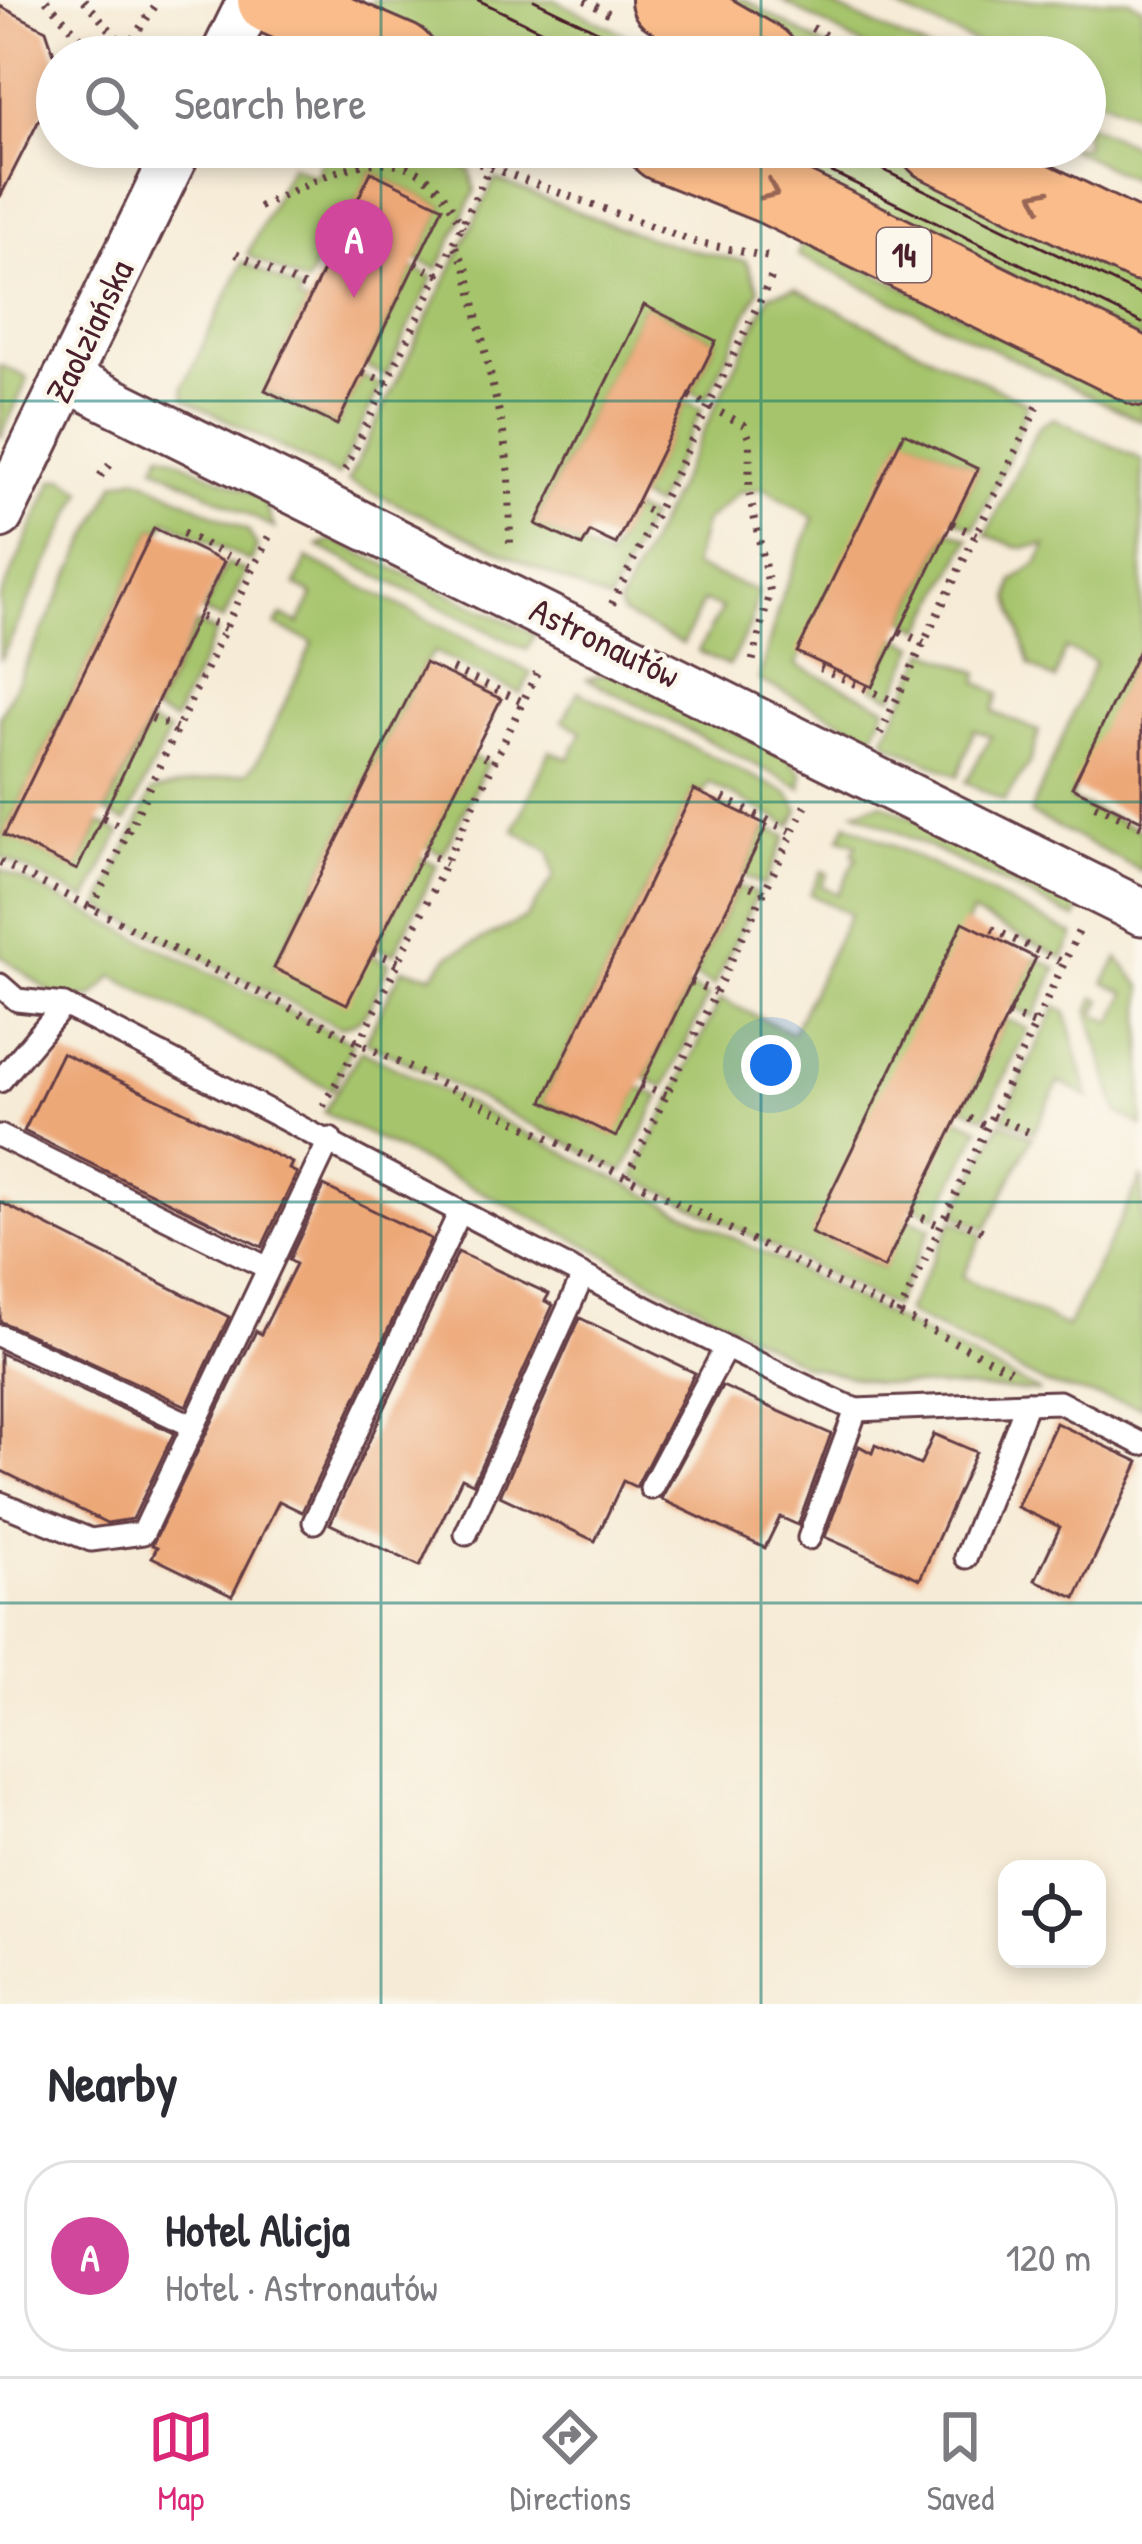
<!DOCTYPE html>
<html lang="en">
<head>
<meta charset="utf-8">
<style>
	:root { --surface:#fff; --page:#f2f2f3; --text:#2b2b33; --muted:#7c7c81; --line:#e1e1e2; --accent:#db2777 }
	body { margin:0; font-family:"Patrick Hand",sans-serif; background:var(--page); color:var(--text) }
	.controls { position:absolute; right:36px; bottom:36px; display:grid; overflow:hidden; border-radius:24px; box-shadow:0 6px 18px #0003 }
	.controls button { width:108px; height:108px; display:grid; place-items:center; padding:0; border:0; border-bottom:3px solid var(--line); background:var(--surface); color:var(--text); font:60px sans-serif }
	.you { position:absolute; left:771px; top:1065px; width:42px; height:42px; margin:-30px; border:9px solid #fff; border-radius:50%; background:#1a73e8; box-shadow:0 0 0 18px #1a73e833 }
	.badge { display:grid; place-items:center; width:78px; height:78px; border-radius:50%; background:var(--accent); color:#fff; font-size:39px; font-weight:700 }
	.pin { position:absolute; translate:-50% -99px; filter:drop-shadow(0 3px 6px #0008) }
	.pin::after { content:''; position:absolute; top:63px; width:42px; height:36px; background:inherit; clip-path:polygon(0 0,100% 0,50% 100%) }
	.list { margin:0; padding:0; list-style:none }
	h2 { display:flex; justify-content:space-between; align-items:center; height:156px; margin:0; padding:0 48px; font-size:51px }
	h2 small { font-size:39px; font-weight:400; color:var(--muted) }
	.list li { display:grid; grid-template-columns:78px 1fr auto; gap:36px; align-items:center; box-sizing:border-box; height:192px; margin:0 24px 24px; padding:0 24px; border:3px solid var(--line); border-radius:48px }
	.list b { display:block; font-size:45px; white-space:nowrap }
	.list p { margin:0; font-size:39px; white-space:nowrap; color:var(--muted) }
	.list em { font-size:39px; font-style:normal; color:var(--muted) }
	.icon { flex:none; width:66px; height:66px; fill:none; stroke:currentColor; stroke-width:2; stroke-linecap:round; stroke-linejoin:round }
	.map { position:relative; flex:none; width:1142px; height:2004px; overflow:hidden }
	.search { position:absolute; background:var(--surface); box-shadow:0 6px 18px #0003; left:36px; right:36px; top:36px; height:132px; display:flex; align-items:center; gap:30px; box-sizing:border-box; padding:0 42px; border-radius:66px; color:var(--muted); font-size:45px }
	.sheet { height:372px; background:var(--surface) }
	nav { display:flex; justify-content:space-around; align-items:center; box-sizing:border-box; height:168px; border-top:3px solid var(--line); background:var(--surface); font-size:33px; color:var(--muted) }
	nav a { display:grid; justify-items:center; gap:6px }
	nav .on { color:var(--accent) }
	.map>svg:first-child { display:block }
	.green { fill:#a6c46c; stroke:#78724c; stroke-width:3 }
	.building { fill:#eda878 }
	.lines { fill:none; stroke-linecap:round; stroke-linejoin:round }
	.lane-casing { stroke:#643e45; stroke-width:27 }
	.street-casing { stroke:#643e45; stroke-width:51 }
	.primary-casing { stroke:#643e45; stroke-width:72 }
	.path { stroke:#643e45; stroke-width:8; stroke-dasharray:3 9; stroke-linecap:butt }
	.lane { stroke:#fff; stroke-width:21 }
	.street { stroke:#fff; stroke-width:45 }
	.primary { stroke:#f9bc8a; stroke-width:66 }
	.tram { stroke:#4a1f2b; stroke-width:3 }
	.oneway { stroke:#996656 }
	.grid { fill:none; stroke:#0f766e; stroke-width:3; stroke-opacity:0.55 }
	.labels { text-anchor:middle; stroke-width:9; stroke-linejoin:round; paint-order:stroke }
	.shield { fill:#fbf7ec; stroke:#7f6065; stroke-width:3 }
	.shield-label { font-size:33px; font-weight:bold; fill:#4a1f2b }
	.street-label { font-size:36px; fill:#4a1f2b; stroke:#fbf7ec }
</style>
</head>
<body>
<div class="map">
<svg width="1142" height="2004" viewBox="0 0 1142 2004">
	<rect width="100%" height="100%" fill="#fbf7ec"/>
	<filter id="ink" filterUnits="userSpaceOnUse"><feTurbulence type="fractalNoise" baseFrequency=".00833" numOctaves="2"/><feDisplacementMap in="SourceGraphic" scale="24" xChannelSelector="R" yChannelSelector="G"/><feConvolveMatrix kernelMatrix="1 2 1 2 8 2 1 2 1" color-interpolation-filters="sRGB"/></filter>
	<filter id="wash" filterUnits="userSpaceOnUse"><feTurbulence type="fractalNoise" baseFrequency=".004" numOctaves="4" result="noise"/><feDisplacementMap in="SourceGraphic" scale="48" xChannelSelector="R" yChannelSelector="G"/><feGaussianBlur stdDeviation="2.7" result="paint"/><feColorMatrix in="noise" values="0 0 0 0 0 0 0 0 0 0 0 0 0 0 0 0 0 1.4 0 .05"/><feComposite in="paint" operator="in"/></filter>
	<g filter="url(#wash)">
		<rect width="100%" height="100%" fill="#f6ebd6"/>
		<g class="green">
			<polygon points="372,0 555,0 670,57 482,57 365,15"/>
			<polygon points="720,0 745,0 843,57 821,57"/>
			<polygon points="781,0 820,0 943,57 883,57"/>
			<polygon points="880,0 1130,0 1142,7 1142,118 1085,92 1085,57 1007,57"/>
			<polygon points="1085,123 1142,150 1142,184 1067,147 1085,147"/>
			<polygon points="327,147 406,147 470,170 475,191 438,269 417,260 443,207 371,172 326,264 317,261 306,284 247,255 291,166 315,176"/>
			<polygon points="737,147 871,147 1142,279 1142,341"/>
			<path d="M495,179C577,211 659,248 746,261L759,289L707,398L691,392L716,341L644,306L536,523L608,559L632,510L649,517L609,602L348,481Z"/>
			<polygon points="803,238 1142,402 1142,421 798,255"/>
			<polygon points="243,262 302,292 298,300 307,304 265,391 337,425 361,376 381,385 338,476 185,399 183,387"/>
			<polygon points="413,268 433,277 386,376 366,366"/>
			<polygon points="795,289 1027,403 1013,449 974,528 954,519 978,469 904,434 796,665 886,707 873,736 759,680 781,599 814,518 764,488 739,492 704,523 693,567 758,591 750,625 729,666 698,651 722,609 703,601 683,644 622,614 619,605 770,294"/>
			<polygon points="0,365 28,378 1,437 0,436"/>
			<polygon points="686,401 702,409 655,506 638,498"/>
			<polygon points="1054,418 1142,460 1142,644 1070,800 1142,831 1142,871 1030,813 1095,662 1065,648 1055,680 1030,665 1010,598 1013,581 1039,562 1046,545 1021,548 986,535 1038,427"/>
			<polygon points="162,452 263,498 274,528 155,466"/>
			<polygon points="138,477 248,531 257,547 251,562 166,520 160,531 154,528 4,834 77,870 100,823 120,833 87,900 0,856 0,716 116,482"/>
			<polygon points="64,478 83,491 0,661 0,599 53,481"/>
			<polygon points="949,530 969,539 923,629 905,620"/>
			<polygon points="333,540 535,634 527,650 318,546"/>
			<path d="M307,558L531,673L521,694L435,652L425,663L274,967L372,955L389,963C377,989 370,1025 339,1027L100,907L152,791L248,772L257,762L313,643L276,625L282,615L299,624L313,595L296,585Z"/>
			<polygon points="227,563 246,571 223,620 203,612"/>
			<polygon points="197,624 216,632 174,721 154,712"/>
			<polygon points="897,637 916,646 893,697 872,687"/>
			<polygon points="927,651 979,673 977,682 999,694 993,712 1039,731 1030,762 1004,801 966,782 991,736 974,730 958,776 888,743 885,737"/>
			<polygon points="613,672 789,758 802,773 801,788 587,679"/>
			<polygon points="578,691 789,794 799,810 791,826 709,783 703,794 694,790 543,1101 615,1136 639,1088 660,1096 624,1172 365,1041 402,969 433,975 450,955 526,918 554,877 550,852 514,830 550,751 569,759 582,731 563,721"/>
			<polygon points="149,723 169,732 126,822 106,812"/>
			<polygon points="471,756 487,763 443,854 426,846"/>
			<polygon points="882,803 1064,892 1080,907 1076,919 855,811"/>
			<polygon points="847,823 1074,935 1063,958 972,913 812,1233 883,1268 908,1218 931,1228 893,1307 634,1177 720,999 792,1033 850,914 810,894 822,871 828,874 822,886 838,894 857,857 852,854 857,844 840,838"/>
			<polygon points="766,828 786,836 764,886 743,875"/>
			<polygon points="420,857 437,865 394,954 376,947"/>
			<polygon points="0,869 353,1043 332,1090 113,976 93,997 61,1000 0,955"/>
			<polygon points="738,886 757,894 714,986 694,976"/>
			<polygon points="1036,958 1057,968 1034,1017 1011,1007"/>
			<polygon points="1118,958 1142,987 1142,1126 1117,1112 1089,1012 1095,997 1102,1000 1095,1014 1113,1022 1126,993 1104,983"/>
			<polygon points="689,987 708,996 665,1087 645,1078"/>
			<polygon points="1056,1006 1066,1012 1089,1098 1059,1082 1034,1132 1003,1117"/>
			<polygon points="1006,1019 1028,1029 985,1117 963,1107"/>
			<polygon points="361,1050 1040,1392 876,1383 804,1365 597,1250 324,1112"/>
			<polygon points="957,1117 980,1128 936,1217 914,1206"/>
			<polygon points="1001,1122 1032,1137 986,1229 955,1214"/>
			<polygon points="1142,1176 1142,1407 1045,1384 906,1312 953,1220 983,1235 962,1277 1067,1327"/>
		</g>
		<g id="blocks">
			<g class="building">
				<polygon points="0,6 46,30 57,63 57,85 0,197"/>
				<polygon points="371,172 443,207 337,425 265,390"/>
				<polygon points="644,305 716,341 616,544 590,532 582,546 536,524"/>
				<polygon points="904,433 978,469 872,687 797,652"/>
				<polygon points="154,528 224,562 77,870 4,835"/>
				<polygon points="1142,644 1142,821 1072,787"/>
				<polygon points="425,663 501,699 347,1004 274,968"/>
				<polygon points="694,790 767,825 616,1137 543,1101"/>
				<polygon points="963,922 1036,958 884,1268 811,1233"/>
				<polygon points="62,1053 292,1163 289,1169 297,1173 262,1247 24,1131"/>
				<polygon points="324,1186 431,1239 302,1512 279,1501 232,1596 152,1557 157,1547 152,1545 256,1331 261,1334 296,1264 289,1260"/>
				<polygon points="0,1202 229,1317 187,1406 0,1321"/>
				<polygon points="458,1252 549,1294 545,1301 553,1305 473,1483 462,1478 420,1566 330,1524"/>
				<polygon points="580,1318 695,1373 636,1487 623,1481 595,1541 500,1496"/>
				<polygon points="0,1353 174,1433 133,1519 107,1523 0,1470"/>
				<polygon points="722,1386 831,1434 798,1525 780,1517 765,1548 661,1499"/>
				<polygon points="1056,1423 1139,1462 1076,1598 1035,1580 1060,1527 1017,1507"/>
				<polygon points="934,1434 976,1452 920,1579 825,1537 859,1446 872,1453 875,1445 920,1465"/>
			</g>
		</g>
	</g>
	<g filter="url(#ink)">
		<use href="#blocks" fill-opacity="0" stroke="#643e45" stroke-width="3"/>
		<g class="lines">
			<defs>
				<g id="lane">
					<path d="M0,985L17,1000L64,1005C329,1139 587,1285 856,1410L809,1538"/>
					<polyline points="0,1081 64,1005"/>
					<polyline points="0,1136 266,1267"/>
					<polyline points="0,1336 191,1425"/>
					<polyline points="1027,1403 1059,1402 1142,1444"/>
					<polyline points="856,1410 1027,1403 966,1557"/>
					<polyline points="651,1488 725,1349"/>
					<polyline points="0,1503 91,1540 143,1533 330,1139"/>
					<polyline points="314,1522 459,1214"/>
					<polyline points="466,1534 582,1278"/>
				</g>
				<g id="street">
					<polyline points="223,57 251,0"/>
					<polyline points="66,378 1142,912"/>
					<polyline points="0,515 179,147"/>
				</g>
				<g id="primary">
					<polyline points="271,0 402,57"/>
					<polyline points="665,0 763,57"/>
					<polyline points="662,147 770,190 1142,372"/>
					<polyline points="935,147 1142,248"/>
				</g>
			</defs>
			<use href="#lane" class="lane-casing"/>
			<use href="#street" class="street-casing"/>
			<use href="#primary" class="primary-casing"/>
			<g class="path">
				<polyline points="46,0 98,57"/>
				<polyline points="84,0 134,57"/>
				<polyline points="585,0 615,17"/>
				<polyline points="812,28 864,57"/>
				<polyline points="126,49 159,0"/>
				<polyline points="261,147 262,147"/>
				<polyline points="434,147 695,242 774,258"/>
				<path d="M259,207C339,170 415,120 462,228"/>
				<polyline points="455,247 466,267 502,426 509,474 510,548"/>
				<polyline points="236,254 313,291"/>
				<polyline points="415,264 440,275"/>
				<polyline points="363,373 388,383"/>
				<polyline points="689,396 744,425 750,441 749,492 770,591 751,667"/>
				<polyline points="345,470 498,150"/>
				<polyline points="100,476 115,459"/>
				<polyline points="635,504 656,514"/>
				<polyline points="952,524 976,535"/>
				<polyline points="183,533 253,569"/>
				<polyline points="612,604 772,276"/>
				<polyline points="201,617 225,628"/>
				<polyline points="900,632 924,643"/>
				<polyline points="820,668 895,702"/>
				<polyline points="452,669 523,702"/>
				<polyline points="152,718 176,729"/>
				<polyline points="880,734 1040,401"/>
				<polyline points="473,751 494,760"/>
				<polyline points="723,798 793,833"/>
				<polyline points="1095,805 1142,826"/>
				<polyline points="103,818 128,830"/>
				<polyline points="423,852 446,863"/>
				<polyline points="0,862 1010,1370"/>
				<polyline points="740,881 764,893"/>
				<polyline points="92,908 269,536"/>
				<polyline points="992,929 1064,963"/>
				<polyline points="373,952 398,962"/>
				<polyline points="691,982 715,992"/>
				<polyline points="1008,1014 1035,1024"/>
				<polyline points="641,1085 666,1095"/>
				<polyline points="323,1106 360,1042 540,666"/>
				<polyline points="959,1113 987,1127"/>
				<polyline points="992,1116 1033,1134"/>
				<polyline points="627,1176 809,799"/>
				<polyline points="911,1213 941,1226"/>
				<polyline points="947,1214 984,1232"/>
				<polyline points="899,1315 1079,931"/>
			</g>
			<use href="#lane" class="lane"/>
			<use href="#street" class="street"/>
			<use href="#primary" class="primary"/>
			<g class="tram">
				<polyline points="478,0 596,57"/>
				<polyline points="534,0 651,57"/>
				<polyline points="780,147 1142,323"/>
				<polyline points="836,147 1142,296"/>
			</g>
		</g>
		<defs><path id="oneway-chevron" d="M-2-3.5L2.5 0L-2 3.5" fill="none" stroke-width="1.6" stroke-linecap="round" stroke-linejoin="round" transform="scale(3)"/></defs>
		<g class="oneway">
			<use href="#oneway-chevron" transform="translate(770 191) rotate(24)"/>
			<use href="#oneway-chevron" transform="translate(1039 198) rotate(-154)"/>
		</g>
	</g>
	<path class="grid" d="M381,0V57M761,0V57M381,147V2004M761,147V2004M0,401H1142M0,802H1142M0,1202H1142M0,1603H1142"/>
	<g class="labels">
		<rect class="shield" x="877" y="228" width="54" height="54" rx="9"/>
		<g class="shield-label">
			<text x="904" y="267">14</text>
		</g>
		<g class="street-label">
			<text transform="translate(89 331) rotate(-64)" y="13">Zaolziańska</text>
			<text transform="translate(605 642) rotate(26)" y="13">Astronautów</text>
		</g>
	</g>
</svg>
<div class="controls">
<button><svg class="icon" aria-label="locate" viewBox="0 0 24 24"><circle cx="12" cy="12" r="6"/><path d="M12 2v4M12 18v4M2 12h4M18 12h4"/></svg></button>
</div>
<div class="you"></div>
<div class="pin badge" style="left:354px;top:298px;background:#d1479c">A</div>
<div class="search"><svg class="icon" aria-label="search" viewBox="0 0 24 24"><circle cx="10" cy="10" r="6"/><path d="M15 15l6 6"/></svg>Search here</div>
</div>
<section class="sheet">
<h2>Nearby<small></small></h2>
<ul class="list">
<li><span class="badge" style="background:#d1479c">A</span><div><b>Hotel Alicja</b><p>Hotel · Astronautów</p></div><em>120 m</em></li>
</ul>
</section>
<nav>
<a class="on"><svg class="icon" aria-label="map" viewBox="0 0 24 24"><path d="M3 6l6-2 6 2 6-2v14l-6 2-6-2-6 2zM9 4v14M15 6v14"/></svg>Map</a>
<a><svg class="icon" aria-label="directions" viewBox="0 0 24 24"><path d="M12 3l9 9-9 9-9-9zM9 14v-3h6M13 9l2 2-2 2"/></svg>Directions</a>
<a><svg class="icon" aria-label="saved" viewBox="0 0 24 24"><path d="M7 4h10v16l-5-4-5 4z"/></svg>Saved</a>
</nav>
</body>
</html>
